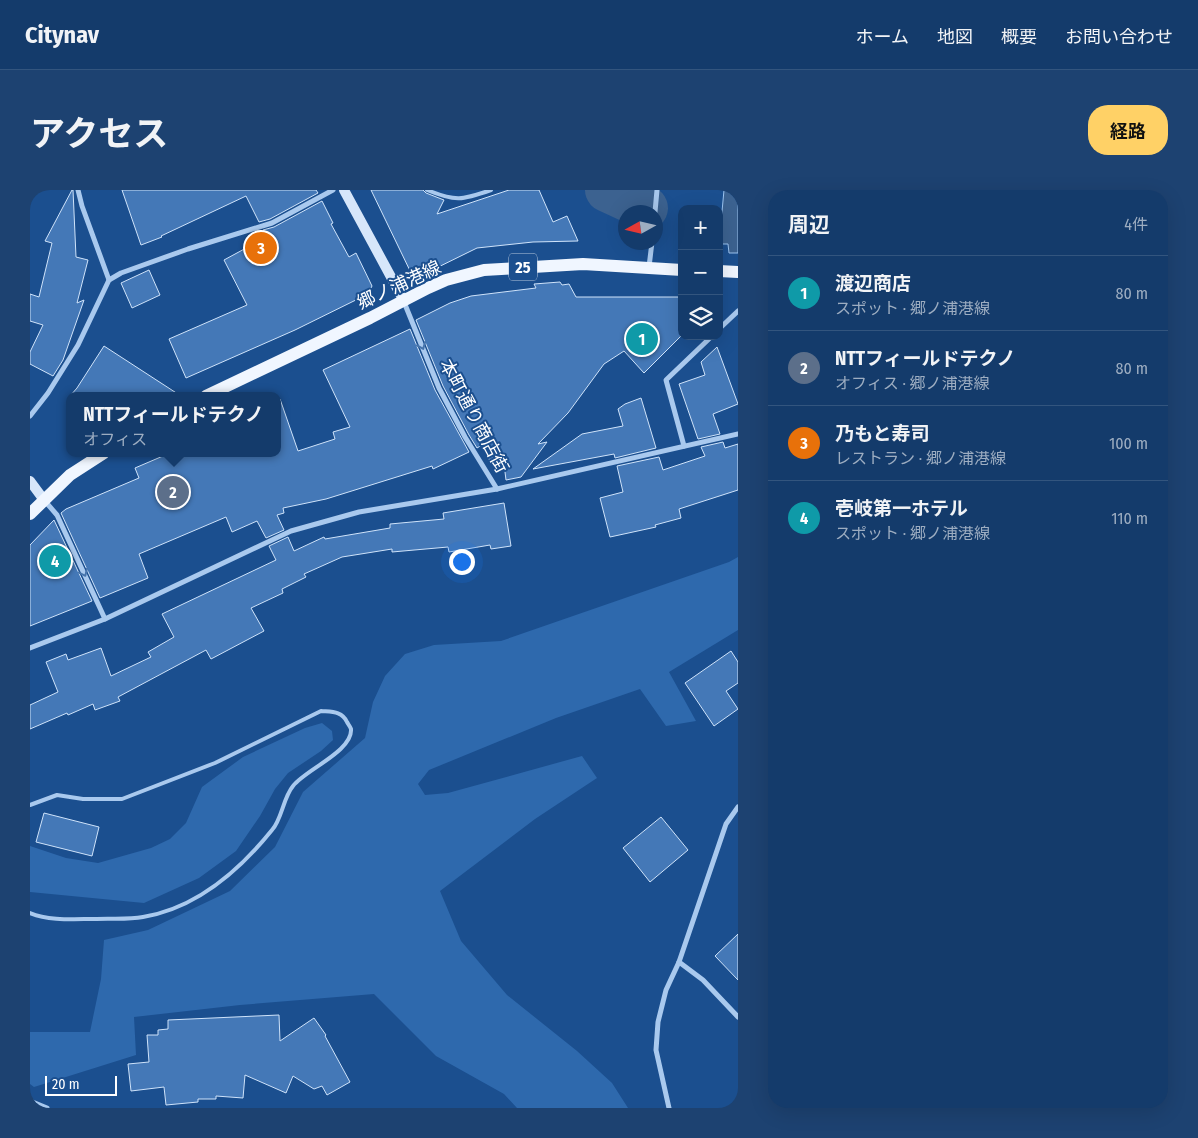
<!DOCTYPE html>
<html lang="ja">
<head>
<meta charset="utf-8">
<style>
	:root { --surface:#143b6b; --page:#1d4271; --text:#f1f3f6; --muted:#9dadc1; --line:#33557e; --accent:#ffd166 }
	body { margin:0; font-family:"Fira Sans Condensed","Noto Sans JP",sans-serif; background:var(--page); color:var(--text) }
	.controls { position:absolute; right:15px; top:15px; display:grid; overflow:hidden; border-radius:10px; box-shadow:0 5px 20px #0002 }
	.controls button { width:45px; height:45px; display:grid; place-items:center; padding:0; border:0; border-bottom:1px solid var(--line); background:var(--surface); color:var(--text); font:25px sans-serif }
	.compass { position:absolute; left:588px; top:15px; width:45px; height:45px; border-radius:50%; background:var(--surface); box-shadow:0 5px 20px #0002; rotate:262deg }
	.scale { position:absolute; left:15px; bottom:12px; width:72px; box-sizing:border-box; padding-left:5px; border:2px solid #fff; border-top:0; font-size:14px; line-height:18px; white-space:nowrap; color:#fff; -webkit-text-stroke:4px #1b4f8f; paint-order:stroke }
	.you { position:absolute; left:431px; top:371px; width:18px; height:18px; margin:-12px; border:4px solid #fff; border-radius:50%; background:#1a73e8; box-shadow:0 0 0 8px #1a73e833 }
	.badge { display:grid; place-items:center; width:32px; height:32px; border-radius:50%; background:var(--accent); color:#fff; font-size:16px; font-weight:700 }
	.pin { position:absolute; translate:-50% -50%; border:2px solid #fff; box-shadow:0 1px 5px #0006 }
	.popup { position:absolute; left:36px; top:202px; width:215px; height:65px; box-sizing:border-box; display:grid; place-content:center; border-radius:10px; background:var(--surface); filter:drop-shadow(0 1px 4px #0005); font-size:16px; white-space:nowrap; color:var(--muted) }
	.popup b { font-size:19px; color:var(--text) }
	.popup::after { content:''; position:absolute; left:50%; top:100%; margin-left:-10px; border:10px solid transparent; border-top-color:var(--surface) }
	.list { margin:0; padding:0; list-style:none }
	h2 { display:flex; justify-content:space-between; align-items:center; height:65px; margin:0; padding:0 20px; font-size:21px }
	h2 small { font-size:16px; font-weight:400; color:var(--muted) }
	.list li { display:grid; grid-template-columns:32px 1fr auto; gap:15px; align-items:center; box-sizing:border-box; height:75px; padding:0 20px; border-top:1px solid var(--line) }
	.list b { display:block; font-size:19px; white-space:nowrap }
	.list p { margin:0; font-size:16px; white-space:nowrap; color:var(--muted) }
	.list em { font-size:16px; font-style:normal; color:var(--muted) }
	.icon { flex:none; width:28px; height:28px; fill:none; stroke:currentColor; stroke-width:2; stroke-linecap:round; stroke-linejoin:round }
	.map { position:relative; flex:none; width:708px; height:918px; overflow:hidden; border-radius:20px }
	header { display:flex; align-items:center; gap:30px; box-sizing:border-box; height:70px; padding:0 25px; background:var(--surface); border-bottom:1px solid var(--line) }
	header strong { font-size:24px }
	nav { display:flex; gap:28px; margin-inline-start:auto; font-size:18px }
	.intro { display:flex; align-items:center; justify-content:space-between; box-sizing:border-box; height:120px; padding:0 30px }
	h1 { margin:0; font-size:35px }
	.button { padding:12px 22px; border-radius:20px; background:var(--accent); color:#111; font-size:18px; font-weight:700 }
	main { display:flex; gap:30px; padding:0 30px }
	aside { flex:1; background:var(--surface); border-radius:20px; box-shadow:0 5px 20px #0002 }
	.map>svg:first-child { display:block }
	.green { fill:#2e69ad }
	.water { fill:#3c6290; stroke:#9cc4f0 }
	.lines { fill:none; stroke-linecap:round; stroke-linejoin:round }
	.river { stroke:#3c6290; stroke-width:44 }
	.building { fill:#4478b7; stroke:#cfe3fa }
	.lane { stroke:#a9c9ee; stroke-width:4 }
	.street { stroke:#a9c9ee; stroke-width:5 }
	.secondary { stroke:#d6e6fa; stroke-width:10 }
	.primary { stroke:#f0f6ff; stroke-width:12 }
	.oneway { stroke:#4674ac }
	.labels { text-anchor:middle; stroke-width:4; stroke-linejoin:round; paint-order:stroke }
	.shield { fill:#1b4f8f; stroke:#bbcadd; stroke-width:1 }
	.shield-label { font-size:16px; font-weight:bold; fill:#fff }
	.street-label { font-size:18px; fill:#fff; stroke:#1b4f8f }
</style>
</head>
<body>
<header>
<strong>Citynav</strong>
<nav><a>ホーム</a><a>地図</a><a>概要</a><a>お問い合わせ</a></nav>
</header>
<div class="intro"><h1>アクセス</h1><a class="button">経路</a></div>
<main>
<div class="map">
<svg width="708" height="918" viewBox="0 0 708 918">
	<rect width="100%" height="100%" fill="#1b4f8f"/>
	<g class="green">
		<polygon points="708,367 708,440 639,482 666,531 636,536 610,499 526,528 399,580 388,594 395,605 418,603 552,566 567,588 505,629 410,701 431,751 477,805 547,861 582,893 598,918 487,918 474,904 406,866 344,804 210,815 104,827 106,865 4,897 0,894 0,842 60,842 71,789 74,750 118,740 200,701 245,657 273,602 335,548 343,512 355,486 375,464 404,455 471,451 699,372"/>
		<polygon points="292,533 302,541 303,550 291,561 258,583 245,599 230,626 206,661 169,688 114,713 0,702 0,656 36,668 68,673 121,658 140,649 156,633 172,597 213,567 275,538"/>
	</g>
	<polygon class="water" points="694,0 708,0 708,63 699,63 698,54 689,54"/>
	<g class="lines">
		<polyline class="river" points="577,0 616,18"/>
	</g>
	<g class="building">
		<polygon points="42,0 43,0 46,67 58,70 47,113 54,110 33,170 23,186 0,174 0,162 13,135 0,131 0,104 9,107 22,53 15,51"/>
		<polygon points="92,0 286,0 288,3 240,29 229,32 216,6 131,46 132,47 111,55"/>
		<polygon points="341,0 393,0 396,3 414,10 407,24 479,0 509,0 523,32 537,26 548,51 503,52 447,58 384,89"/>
		<polygon points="292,11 303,33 301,34 319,67 326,63 342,96 338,104 265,140 156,188 139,149 217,115 194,70 218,57 216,53 234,43 233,40 244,37"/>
		<polygon points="119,80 130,105 102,118 91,93"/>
		<polygon points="530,92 532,95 539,94 546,107 652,107 652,145 614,183 594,161 574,174 538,223 508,254 517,252 491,287 476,290 473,266 461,273 452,255 447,258 439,245 413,196 386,130 420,113 441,106 506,98 504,94"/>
		<polygon points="380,139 405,200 439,262 403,279 402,276 296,309 253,318 254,323 247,325 254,340 236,348 227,331 202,342 196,327 109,364 118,388 70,408 31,323 36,319 109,288 105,278 140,263 247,263 247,210 250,209 268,261 305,249 303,242 320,237 293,180"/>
		<polygon points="74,156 151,206 40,206 47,198"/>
		<polygon points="687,157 708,214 683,224 690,244 668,249 649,194 675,185 671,172"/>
		<polygon points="611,208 626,258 585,268 584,264 503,279 552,244 593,236 588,219 595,214"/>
		<polygon points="693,252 695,258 708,254 708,300 649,319 651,328 625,335 626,337 580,347 570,308 593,302 587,276 629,267 633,280 675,266 671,257"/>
		<polygon points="474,313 481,356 461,359 460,355 419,362 418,357 362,362 362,359 312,367 274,384 276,387 252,399 253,403 221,418 234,441 181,469 176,460 88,507 90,511 65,520 63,514 38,525 37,523 0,539 0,515 28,502 16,472 36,464 38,470 71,458 81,486 121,467 118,462 144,447 132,424 246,370 239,356 258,347 264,361 294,347 295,349 360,338 360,334 414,329 413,323"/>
		<polygon points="24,330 62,411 0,436 0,355"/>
		<polygon points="701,461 708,472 708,493 696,501 708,519 684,536 655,493"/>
		<polygon points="14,623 69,637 62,666 6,652"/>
		<polygon points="631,627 658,660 620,692 593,658"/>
		<polygon points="708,744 708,790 685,766"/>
		<polygon points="249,825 250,851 284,828 296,845 295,846 320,892 297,905 292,896 284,899 263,886 256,903 215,885 213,908 186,906 186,909 168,909 168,912 136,915 134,897 101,901 98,874 119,872 117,845 128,845 128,840 138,839 138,830"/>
	</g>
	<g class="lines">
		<g class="lane">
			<path d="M397,0C426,12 432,10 461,0"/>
			<path d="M0,615L27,605L53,609H92L185,573L291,521C302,522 312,521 317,532C318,534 320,536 321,539C323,561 275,580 263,596C253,608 252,629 242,640C209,681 167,718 113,727C97,730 80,728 64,729C44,729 19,731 0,723"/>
		</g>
		<g class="street">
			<polyline points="48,0 52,16 79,90"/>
			<polyline points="625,22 627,0"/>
			<polyline points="619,77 622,52"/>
			<polyline points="374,112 409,198 435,247 467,299"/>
			<polyline points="689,139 708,121"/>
			<polyline points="0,226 18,203 48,155 79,90 91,83 158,59 242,33 303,0"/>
			<polyline points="654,256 636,190 682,146"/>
			<polyline points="14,310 27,325 75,429"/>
			<polyline points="0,458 75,429 261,341 329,322 467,299 708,244"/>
			<polyline points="649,772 673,790 708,827"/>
			<polyline points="0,911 17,918"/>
			<polyline points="639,918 626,860 628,832 636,800 649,772 696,634 708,617"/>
		</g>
		<g class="secondary">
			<polyline points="314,0 374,111"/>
			<polyline points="0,291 14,310"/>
		</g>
		<g class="primary">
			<polyline points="689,81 708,82"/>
			<polyline points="176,206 340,128 398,98 416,90 454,80 553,74 652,80"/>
			<polyline points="0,324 40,285 74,263"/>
		</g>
	</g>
	<defs><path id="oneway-chevron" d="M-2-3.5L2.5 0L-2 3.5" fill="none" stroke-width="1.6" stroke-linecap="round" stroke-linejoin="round" transform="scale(1.25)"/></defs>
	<g class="oneway">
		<use href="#oneway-chevron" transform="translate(392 156) rotate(68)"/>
		<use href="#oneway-chevron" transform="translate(54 383) rotate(65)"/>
	</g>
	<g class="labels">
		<rect class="shield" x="479" y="63.5" width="28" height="27" rx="4"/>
		<g class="shield-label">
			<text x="493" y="83">25</text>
		</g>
		<g class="street-label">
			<text transform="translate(369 95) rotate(-25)" y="6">郷ノ浦港線</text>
			<text transform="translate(444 226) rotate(62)" y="6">本町通り商店街</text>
		</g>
	</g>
</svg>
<div class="controls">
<button>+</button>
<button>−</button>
<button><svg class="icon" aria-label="layers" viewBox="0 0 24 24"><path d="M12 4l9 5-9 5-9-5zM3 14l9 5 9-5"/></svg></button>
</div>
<svg class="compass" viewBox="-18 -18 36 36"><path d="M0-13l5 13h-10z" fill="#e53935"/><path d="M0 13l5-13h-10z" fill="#9dadc1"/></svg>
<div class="scale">20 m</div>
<div class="you"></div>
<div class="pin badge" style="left:612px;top:149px;background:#0f9aa8">1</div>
<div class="pin badge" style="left:143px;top:302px;background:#5c6f8a">2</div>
<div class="popup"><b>NTTフィールドテクノ</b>オフィス</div>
<div class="pin badge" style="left:231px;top:58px;background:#e8710a">3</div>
<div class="pin badge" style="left:25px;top:371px;background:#0f9aa8">4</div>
</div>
<aside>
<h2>周辺<small>4件</small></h2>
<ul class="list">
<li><span class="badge" style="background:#0f9aa8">1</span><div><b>渡辺商店</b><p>スポット · 郷ノ浦港線</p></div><em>80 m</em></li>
<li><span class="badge" style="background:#5c6f8a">2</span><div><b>NTTフィールドテクノ</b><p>オフィス · 郷ノ浦港線</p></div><em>80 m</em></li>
<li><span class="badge" style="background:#e8710a">3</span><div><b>乃もと寿司</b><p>レストラン · 郷ノ浦港線</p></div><em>100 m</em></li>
<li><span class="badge" style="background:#0f9aa8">4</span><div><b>壱岐第一ホテル</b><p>スポット · 郷ノ浦港線</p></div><em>110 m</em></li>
</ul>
</aside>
</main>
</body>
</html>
